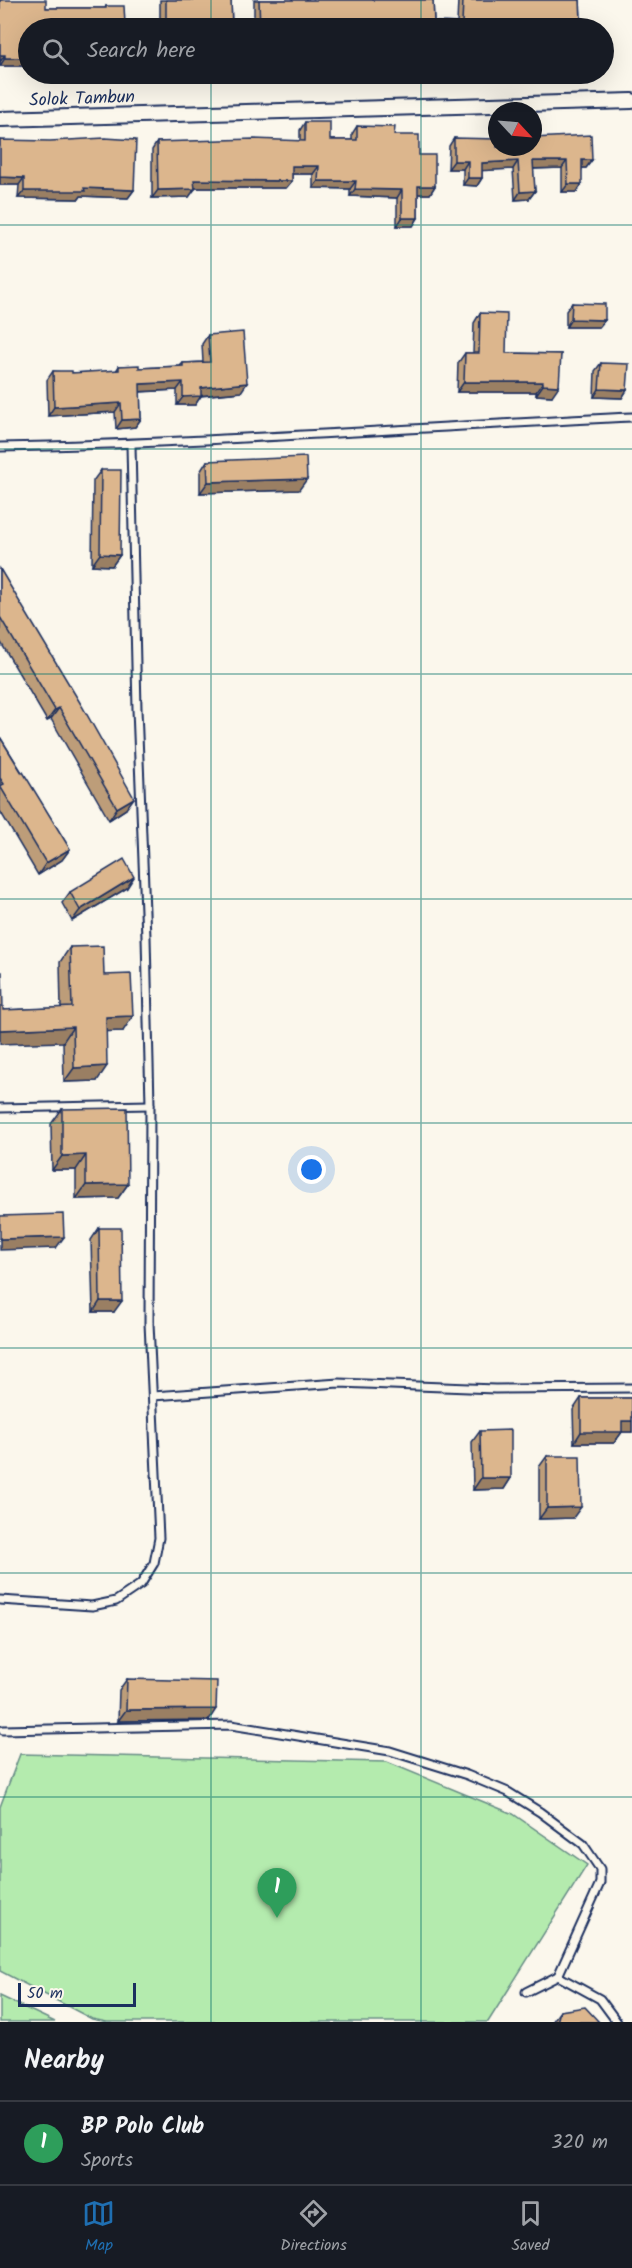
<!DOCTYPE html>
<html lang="en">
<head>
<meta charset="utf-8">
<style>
	:root { --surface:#171b24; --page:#20242c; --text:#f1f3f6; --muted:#9ea1a6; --line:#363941; --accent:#1f6fb2 }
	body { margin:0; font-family:Kalam,sans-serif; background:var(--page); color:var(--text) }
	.compass { position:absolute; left:488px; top:102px; width:54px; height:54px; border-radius:50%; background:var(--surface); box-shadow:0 6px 24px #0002; rotate:116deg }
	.scale { position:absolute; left:18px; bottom:15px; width:118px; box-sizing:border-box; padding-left:6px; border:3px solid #1b2f5e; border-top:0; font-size:16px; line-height:21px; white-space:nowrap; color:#1b2f5e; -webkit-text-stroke:4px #fbf7ec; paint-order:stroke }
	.you { position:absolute; left:312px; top:1170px; width:21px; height:21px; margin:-15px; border:4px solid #fff; border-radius:50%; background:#1a73e8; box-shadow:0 0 0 9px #1a73e833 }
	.badge { display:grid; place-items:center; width:39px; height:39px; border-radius:50%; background:var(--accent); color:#fff; font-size:20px; font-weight:700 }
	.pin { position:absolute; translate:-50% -50px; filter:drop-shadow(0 2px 3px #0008) }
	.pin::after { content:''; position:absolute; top:32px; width:21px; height:18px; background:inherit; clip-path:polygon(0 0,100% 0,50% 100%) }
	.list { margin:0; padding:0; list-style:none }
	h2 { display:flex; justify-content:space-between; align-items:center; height:78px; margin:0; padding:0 24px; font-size:26px }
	h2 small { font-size:20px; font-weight:400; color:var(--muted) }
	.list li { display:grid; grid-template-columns:39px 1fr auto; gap:18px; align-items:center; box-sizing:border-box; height:84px; padding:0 24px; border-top:2px solid var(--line) }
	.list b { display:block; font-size:22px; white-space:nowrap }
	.list p { margin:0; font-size:20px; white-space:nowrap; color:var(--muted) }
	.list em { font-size:20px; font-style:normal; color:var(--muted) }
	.icon { flex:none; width:33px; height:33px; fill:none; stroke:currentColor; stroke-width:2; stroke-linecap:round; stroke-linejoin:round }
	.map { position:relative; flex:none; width:632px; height:2022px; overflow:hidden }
	.search { position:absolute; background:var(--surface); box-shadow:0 6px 24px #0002; left:18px; right:18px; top:18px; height:66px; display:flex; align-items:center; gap:15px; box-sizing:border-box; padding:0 21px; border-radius:33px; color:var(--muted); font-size:22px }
	.sheet { height:162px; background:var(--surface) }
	nav { display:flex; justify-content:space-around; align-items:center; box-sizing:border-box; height:84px; border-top:2px solid var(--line); background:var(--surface); font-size:16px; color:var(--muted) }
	nav a { display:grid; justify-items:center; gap:3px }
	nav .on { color:var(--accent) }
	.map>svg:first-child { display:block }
	.green { fill:#b4ebae; stroke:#688d86; stroke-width:1.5 }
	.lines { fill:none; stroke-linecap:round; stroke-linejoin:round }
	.lane-casing { stroke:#1b2f5e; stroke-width:11 }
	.street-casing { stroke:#1b2f5e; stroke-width:18 }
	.lane { stroke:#fbf7ec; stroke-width:7 }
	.street { stroke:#fbf7ec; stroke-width:14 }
	.wall { fill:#bd9d79; stroke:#1b2f5e; stroke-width:1.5 }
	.shaded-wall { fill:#9a7f63; stroke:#1b2f5e; stroke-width:1.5 }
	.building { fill:#dcb68d; stroke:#1b2f5e; stroke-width:1.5 }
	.grid { fill:none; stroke:#0f766e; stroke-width:1.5; stroke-opacity:0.55 }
	.labels { text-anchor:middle; stroke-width:4.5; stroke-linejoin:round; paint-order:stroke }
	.street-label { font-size:18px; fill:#1b2f5e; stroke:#fbf7ec }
</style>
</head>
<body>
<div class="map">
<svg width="632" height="2022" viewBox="0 0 632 2022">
	<rect width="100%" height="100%" fill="#fbf7ec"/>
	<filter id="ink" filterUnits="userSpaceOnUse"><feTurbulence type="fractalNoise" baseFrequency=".0167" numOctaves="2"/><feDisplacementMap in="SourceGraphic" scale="12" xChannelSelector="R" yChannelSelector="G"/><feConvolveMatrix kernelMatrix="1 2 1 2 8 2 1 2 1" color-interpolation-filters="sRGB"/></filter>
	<g filter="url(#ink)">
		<g class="green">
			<polygon points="20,1754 387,1762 513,1814 587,1865 488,2022 107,2022 92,2019 0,1971 0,1807"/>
			<polygon points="0,1996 55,2022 0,2022"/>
		</g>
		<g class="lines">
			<defs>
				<g id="lane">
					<path d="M0,447C211,443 421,427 632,417"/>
					<polyline points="0,1108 150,1105"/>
					<polyline points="153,1396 339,1383 495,1389 632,1388"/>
					<polyline points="0,1600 92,1606 116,1601 141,1584 154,1563 159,1538 149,1323 150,1105 146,937 137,709 131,445"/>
					<polyline points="3,1730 231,1725 390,1751 467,1775 508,1792 540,1812 583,1844 600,1869 600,1883 558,1976"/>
					<polyline points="526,1992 558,1976 600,1999 617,2022"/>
				</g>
				<polyline id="street" points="0,119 632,101"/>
			</defs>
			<use href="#lane" class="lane-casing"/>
			<use href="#street" class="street-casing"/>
			<use href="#lane" class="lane"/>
			<use href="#street" class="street"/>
		</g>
		<g class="wall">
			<polygon points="0,0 46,8 105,8 106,6 125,24 134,25 160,25 160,0 231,0 232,28 28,28 28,66 0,66"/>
			<polygon points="254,0 433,0 434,22 457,23 458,0 580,0 581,21 575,28 254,28"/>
			<polygon points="305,122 330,140 352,140 352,134 357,126 394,135 419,155 435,186 430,194 418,194 418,218 413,226 397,226 397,198 350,196 350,189 313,188 313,174 292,174 292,181 286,188 195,188 189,197 152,198 152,150 157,142 300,141 300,130"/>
			<polygon points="454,138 592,160 586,168 582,168 577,192 562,192 562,168 533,169 535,191 529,199 515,200 513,169 482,170 482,178 477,186 463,185 463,169 448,169 449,146"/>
			<polygon points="0,140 134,190 128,198 81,196 79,199 18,198 19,185 0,185"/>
			<polygon points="572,303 605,320 599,327 566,327 566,311"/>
			<polygon points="480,313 506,353 561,354 552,396 536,395 536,392 457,392 458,363 465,353 473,353 474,323"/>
			<polygon points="208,335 241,392 201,396 195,405 177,405 177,390 140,392 141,419 135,427 116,429 115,412 48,416 47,380 53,371 72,373 116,371 119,366 139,368 180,366 183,363 203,362 202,344"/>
			<polygon points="601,363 627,390 622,398 594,397 595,371"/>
			<polygon points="207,461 299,490 200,493 200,472"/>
			<polygon points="101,470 120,555 112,566 92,565 93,481"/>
			<polygon points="0,569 126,809 109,820 51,719 47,721 0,641"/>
			<polygon points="0,737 70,849 62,860 38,875 0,811"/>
			<polygon points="127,888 72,921 62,903 70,892"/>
			<polygon points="70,947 104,975 123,1031 106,1031 97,1081 64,1082 63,1042 3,1010 61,1008 60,962"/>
			<polygon points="62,1109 128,1184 118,1198 76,1199 76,1170 52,1170 51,1124"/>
			<polygon points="99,1228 114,1312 93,1312 91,1240"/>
			<polygon points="581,1398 632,1398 632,1432 622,1432 614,1443 574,1443 573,1410"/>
			<polygon points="480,1431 511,1478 504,1489 473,1490 472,1442"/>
			<polygon points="547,1456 573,1518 539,1519 539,1467"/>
			<polygon points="127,1679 209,1720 118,1721 119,1690"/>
			<polygon points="560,2011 599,2022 552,2022"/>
		</g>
		<g class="shaded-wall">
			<polygon points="564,21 581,21 575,28 559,28"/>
			<polygon points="0,55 5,55 0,62"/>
			<polygon points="5,58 28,58 28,66 0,66"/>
			<polygon points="582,160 592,160 586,168 577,168"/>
			<polygon points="454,161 468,161 463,169 448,169"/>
			<polygon points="518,161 513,169 477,171 482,163"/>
			<polygon points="533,161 567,161 562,168 528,169"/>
			<polygon points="292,166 319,166 313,174 287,174"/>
			<polygon points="0,177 24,178 19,185 0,185"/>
			<polygon points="468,178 482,178 477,186 463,185"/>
			<polygon points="194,180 292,181 286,188 189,188"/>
			<polygon points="318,181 356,181 350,189 313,188"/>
			<polygon points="568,184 582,184 577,192 562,192"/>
			<polygon points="418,186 435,186 430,194 413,194"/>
			<polygon points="84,188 134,190 128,198 81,196 79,199 18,198 24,191"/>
			<polygon points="195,189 189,197 152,198 158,190"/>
			<polygon points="355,189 402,190 397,198 350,196"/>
			<polygon points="535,191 529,199 515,200 520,192"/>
			<polygon points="402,218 418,218 413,226 397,226"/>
			<polygon points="571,319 605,320 599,327 566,327"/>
			<polygon points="183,382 177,390 133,392 140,384"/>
			<polygon points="464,382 543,382 536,392 457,392"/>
			<polygon points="247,383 241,392 196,396 201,396 195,405 177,405 183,397 201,388"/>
			<polygon points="543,385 559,386 552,396 536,395"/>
			<polygon points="599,389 627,390 622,398 594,397"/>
			<polygon points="121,403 115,412 48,416 54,407"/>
			<polygon points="141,419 135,427 116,429 122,420"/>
			<polygon points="307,479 299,490 200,493 208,482"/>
			<polygon points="100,554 120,555 112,566 92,565"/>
			<polygon points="59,708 51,719 47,721 55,710"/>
			<polygon points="134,798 126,809 109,820 117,808"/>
			<polygon points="70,849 62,860 38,875 46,863"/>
			<polygon points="134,877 127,888 72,921 80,910"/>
			<polygon points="133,1016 123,1031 96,1032 106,1017"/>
			<polygon points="73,1027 63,1042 0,1044 0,1030"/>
			<polygon points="107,1066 97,1081 64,1082 74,1068"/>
			<polygon points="86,1155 76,1170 52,1170 62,1156"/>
			<polygon points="128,1184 118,1198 76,1199 86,1185"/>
			<polygon points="64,1237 56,1248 0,1250 0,1239"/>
			<polygon points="100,1301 122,1301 114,1312 93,1312"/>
			<polygon points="622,1421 632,1421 632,1432 622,1432 614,1443 574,1443 581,1432"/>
			<polygon points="481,1478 511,1478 504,1489 473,1490"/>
			<polygon points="581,1507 573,1518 539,1519 547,1508"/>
			<polygon points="216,1709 209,1720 118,1721 126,1710"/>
		</g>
		<g class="building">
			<polygon points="0,0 46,0 46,8 106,8 106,6 124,6 125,24 134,25 166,25 166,0 231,0 232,28 28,28 28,58 5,58 5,55 0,55"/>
			<polygon points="259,0 433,0 434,22 462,23 463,0 580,0 581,21 564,21 564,28 260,28"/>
			<polygon points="305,122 330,122 330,140 357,140 357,126 395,127 394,135 419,135 419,155 435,155 435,186 418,186 418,218 402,218 402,190 355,189 356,181 318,181 319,166 292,166 292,181 194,180 195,189 158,190 157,142 254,139 305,141"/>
			<polygon points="591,135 592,160 582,160 582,184 568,184 567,161 533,161 535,191 520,192 518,161 482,163 482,178 468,178 468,161 454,161 454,138 497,139 497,147 533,147 533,138"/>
			<polygon points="105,138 136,140 134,190 84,188 85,191 24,191 24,178 0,177 0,140 50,141"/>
			<polygon points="572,303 605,304 605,320 571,319"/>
			<polygon points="480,313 507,314 506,353 561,354 559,386 543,385 543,382 464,382 465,353 479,353"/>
			<polygon points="243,332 247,383 201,388 201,396 183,397 183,382 140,384 141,419 122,420 121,403 54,407 53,371 72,371 72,373 119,370 119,366 139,365 139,368 183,366 183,363 210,362 208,335"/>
			<polygon points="601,363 629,364 627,390 599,389"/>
			<polygon points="306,457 307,479 208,482 207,461"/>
			<polygon points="101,470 121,470 120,555 100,554"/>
			<polygon points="0,569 82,706 134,798 117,808 59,708 55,710 0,617"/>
			<polygon points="0,737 22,773 23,772 70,849 46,863 0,786 4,784 0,778"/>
			<polygon points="124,859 134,877 80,910 70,892"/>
			<polygon points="103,946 104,975 131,974 133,1016 106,1017 107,1066 74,1068 73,1027 0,1030 0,972 2,972 3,1010 72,1007 70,947"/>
			<polygon points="127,1108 128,1184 86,1185 86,1155 62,1156 62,1109"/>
			<polygon points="63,1214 64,1237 0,1239 0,1216"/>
			<polygon points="99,1228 121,1228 122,1301 100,1301"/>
			<polygon points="581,1398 632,1398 632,1421 622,1421 622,1432 581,1432"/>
			<polygon points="511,1430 511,1478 481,1478 480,1431"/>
			<polygon points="547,1456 580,1456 581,1507 547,1508"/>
			<polygon points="127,1679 217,1681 216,1709 126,1710"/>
			<polygon points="585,2007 599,2022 557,2022 560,2011"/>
		</g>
	</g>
	<path class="grid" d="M211,0V28M421,0V28M211,74V2022M421,74V2022M0,225H632M0,449H632M0,674H632M0,899H632M0,1123H632M0,1348H632M0,1573H632M0,1797H632"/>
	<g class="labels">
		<g class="street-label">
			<text transform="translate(82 98) rotate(-2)" y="6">Solok Tambun</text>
		</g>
	</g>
</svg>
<svg class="compass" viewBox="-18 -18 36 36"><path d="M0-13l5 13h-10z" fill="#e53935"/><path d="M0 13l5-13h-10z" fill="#9ea1a6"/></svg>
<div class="scale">50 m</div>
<div class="you"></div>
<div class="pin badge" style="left:277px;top:1918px;background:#2e9e5b">1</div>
<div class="search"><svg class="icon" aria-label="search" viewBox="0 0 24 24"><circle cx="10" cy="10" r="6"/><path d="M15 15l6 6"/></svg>Search here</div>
</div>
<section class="sheet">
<h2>Nearby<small></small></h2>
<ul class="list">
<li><span class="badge" style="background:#2e9e5b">1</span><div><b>BP Polo Club</b><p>Sports</p></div><em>320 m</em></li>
</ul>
</section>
<nav>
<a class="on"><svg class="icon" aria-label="map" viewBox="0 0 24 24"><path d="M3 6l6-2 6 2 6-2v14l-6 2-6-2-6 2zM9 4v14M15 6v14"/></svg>Map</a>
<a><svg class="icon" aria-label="directions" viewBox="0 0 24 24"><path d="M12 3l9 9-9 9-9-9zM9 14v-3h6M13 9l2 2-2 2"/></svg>Directions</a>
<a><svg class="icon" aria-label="saved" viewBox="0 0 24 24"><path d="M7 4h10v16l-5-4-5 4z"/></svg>Saved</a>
</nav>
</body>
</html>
